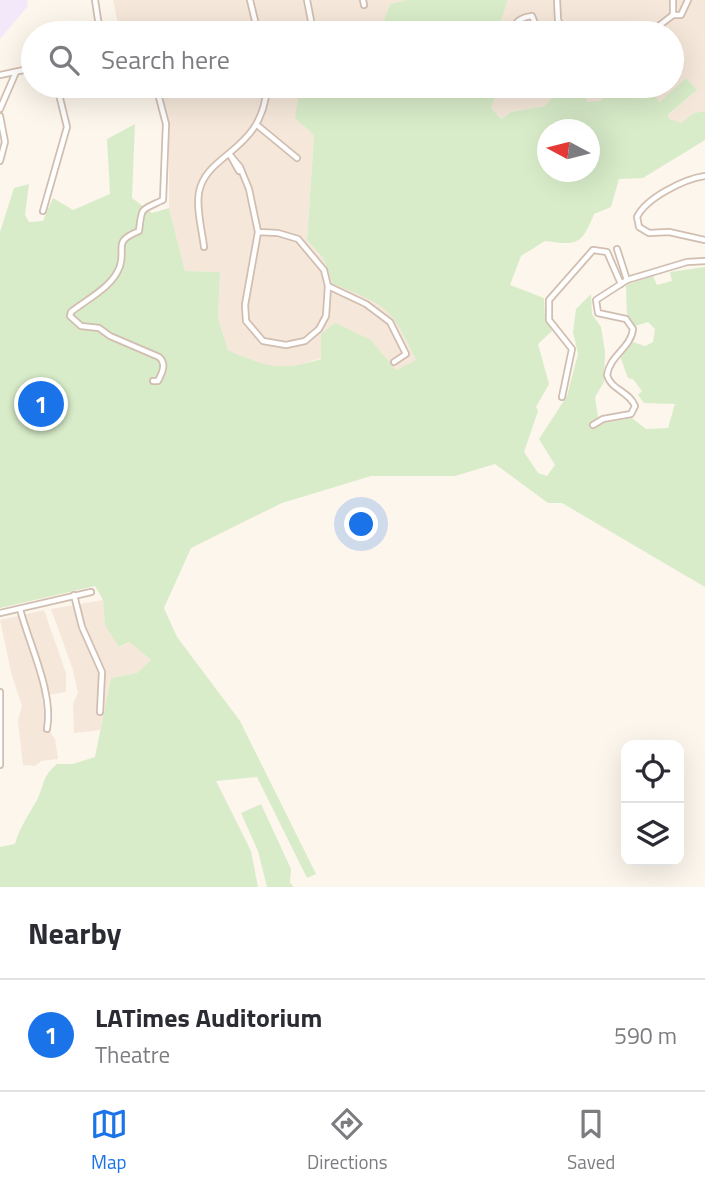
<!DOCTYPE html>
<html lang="en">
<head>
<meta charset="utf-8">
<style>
	:root { --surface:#fff; --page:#f7f7f7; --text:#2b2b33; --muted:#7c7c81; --line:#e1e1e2; --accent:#1a73e8 }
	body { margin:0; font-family:"Titillium Web",sans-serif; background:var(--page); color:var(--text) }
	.controls { position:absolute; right:21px; bottom:21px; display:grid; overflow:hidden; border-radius:14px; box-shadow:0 7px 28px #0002 }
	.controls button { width:63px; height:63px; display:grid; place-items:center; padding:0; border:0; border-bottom:2px solid var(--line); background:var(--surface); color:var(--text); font:35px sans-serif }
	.compass { position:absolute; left:537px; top:119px; width:63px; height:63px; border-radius:50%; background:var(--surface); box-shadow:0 7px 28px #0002; rotate:277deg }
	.you { position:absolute; left:362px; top:525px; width:24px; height:24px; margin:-18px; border:5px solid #fff; border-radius:50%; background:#1a73e8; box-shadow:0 0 0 10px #1a73e833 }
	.badge { display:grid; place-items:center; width:46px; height:46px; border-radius:50%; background:var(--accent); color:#fff; font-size:23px; font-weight:700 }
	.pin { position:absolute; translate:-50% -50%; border:4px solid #fff; box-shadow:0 2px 7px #0006 }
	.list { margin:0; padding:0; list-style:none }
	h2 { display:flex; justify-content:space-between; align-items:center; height:91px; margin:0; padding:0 28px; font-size:30px }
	h2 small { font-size:23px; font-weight:400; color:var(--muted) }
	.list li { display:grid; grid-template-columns:46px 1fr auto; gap:21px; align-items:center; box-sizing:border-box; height:112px; padding:0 28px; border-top:2px solid var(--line) }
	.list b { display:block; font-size:26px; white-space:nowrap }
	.list p { margin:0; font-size:23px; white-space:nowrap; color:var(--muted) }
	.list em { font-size:23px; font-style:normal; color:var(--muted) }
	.icon { flex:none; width:38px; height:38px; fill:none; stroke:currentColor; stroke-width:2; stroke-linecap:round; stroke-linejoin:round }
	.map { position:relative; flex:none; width:705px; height:887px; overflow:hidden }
	.search { position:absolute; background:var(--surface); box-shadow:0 7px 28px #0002; left:21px; right:21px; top:21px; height:77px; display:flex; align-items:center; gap:18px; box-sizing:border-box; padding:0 24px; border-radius:38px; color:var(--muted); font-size:26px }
	.sheet { height:203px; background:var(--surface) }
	nav { display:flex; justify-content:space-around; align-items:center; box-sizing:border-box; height:98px; border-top:2px solid var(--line); background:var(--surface); font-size:19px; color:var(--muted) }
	nav a { display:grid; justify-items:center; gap:4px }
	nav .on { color:var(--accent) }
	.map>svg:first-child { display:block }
	.residential { fill:#f5e8da }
	.education { fill:#f3e8fa }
	.green { fill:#d8ecc9; fill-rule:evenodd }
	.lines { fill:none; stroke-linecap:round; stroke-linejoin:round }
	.minor-casing { stroke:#d1beb0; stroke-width:8 }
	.minor { stroke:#fff; stroke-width:4.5 }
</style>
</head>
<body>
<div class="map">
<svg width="705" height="887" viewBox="0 0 705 887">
	<rect width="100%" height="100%" fill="#fdf6ec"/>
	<g class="residential">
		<polygon points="113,0 406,0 390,4 381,30 372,33 120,33"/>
		<polygon points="508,0 705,0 705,111 694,113 681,124 669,120 668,116 697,90 659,104 651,90 651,86 672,86 672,33 497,33"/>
		<polygon points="160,86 308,86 299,94 314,134 307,240 323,258 334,284 380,303 399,325 417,361 396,370 371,340 292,368 267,367 228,350 218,318 220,272 185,271 169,208 169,121"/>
		<polygon points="505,86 562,86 545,106 511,112 501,119 491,108 495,96 505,91"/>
		<polygon points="584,86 619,86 608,91 601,102 587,102"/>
		<polygon points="103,600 105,625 120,647 129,642 151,660 137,673 111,678 101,730 74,733 73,704 78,693 73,670 51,609"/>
		<polygon points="44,610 66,673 66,692 42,696 45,725 55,739 58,759 41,761 35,766 23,765 18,721 22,706 12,676 0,620"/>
	</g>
	<polygon class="education" points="0,0 27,0 28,6 0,39"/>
	<g class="green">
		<polygon points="406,0 508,0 497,33 372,33 381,29 390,4"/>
		<path d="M686,78L697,90L668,115L669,119L681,123L694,113L705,111V140L643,178L619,179L611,207L594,214C582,244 578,246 545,241L521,256L510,285L544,298L545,317L552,331L538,344L549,384L536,407L538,411L524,452L538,473L547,476L555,465L539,439L567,396L578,354L573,332L576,309L591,294L592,314L601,327L605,351L604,382L595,397L599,424L632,418L646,429L668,428L675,404L644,403L638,395L642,391L633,379L628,378L620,356L633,342L645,346L653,342L655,329L648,322L635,326L627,315L626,285L653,276L657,285L672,281L670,272L705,267V587L562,503H548L495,464L455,476H371L282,503L191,548L164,608L177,637L240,721L316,874L307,878L257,777L216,781L251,851L258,887H0V847L15,844C20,826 29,815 38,798C45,782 42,777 57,764H73L95,757L111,678L137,673L151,660L129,642L119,647L105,625L103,600L95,586L0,608V232L14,188L29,184L25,215L29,222L43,221L53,198L73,210L110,194L107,139L135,124L132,198L152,213L169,208L185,271L220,272L218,318L228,350C267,367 280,372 321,359V334L335,323L371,340L396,370L416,360C391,307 388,306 333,284L323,258L307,240L314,135L295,118L299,94L308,86H505V91L495,96L491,108L501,119L511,112L545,106L562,86H584L587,102L601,101C614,82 630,86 651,86L659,103ZM548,130H590V172H548Z"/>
		<polygon points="261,804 291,869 290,883 294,887 267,887 258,851 241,813"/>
	</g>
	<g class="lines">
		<defs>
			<g id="minor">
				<polyline points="95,0 100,33"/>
				<polyline points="250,0 258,33"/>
				<polyline points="307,0 312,26 316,30"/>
				<polyline points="363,0 364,5"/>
				<polyline points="557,0 558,20 566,33"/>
				<polyline points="673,0 673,15 681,15 688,0"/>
				<path d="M511,33C514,22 521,17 532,16L539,33"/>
				<polyline points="660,33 660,25 673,15"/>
				<polyline points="672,57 674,68"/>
				<polyline points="0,75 33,68"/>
				<polyline points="510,86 510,92 530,86"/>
				<polyline points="0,109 16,72"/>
				<polyline points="0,116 5,142 0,161"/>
				<polyline points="257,125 297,158"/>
				<polyline points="230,155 240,167 249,189 258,232 245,305 246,321 263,341 286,345 305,341 319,329 326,316 328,286 324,270 298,239 278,233 258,232"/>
				<polyline points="230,155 239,171"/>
				<path d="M705,176C684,179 646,198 637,217L639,227L649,233L669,232L705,240"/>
				<polyline points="43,211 67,127 57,86"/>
				<path d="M204,247C202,230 196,209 199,192C207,152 263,152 267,86"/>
				<polyline points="617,249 627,280"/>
				<polyline points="328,286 366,304 390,322 406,354 394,362"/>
				<path d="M153,381H158C162,373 167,364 159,357L110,336L99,328L81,326L70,316L71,312C87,299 113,287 120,266C126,247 112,242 139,231C142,206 140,211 163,200L166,124L156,86"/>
				<polyline points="562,397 572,349 549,320 549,300 593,250 607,252 621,284"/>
				<path d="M593,425L603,419L631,414L635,406C629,391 611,390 607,375C610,355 631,348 633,329L626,319L598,313L596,300L627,280L687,262L705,261"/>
				<polyline points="74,595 82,627 102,672 100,712"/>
				<path d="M20,609C29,644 54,694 47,729"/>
				<polyline points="0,613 91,592"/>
				<polyline points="0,692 0,765"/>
			</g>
		</defs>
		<use href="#minor" class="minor-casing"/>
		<use href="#minor" class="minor"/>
	</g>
</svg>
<div class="controls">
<button><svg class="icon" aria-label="locate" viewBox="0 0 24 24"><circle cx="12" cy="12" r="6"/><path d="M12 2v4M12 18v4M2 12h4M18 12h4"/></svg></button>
<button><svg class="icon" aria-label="layers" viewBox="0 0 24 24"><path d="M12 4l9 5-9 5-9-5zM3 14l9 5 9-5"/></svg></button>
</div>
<svg class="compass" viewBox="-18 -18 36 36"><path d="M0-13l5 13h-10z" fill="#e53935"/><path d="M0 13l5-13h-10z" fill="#7c7c81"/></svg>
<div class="you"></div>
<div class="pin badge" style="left:41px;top:404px">1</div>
<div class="search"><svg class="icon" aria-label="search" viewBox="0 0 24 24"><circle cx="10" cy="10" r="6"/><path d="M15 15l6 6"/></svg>Search here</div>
</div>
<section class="sheet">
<h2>Nearby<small></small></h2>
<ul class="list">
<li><span class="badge">1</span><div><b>LATimes Auditorium</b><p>Theatre</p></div><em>590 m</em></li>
</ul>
</section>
<nav>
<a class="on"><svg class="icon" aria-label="map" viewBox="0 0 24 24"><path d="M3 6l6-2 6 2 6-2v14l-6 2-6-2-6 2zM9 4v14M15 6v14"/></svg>Map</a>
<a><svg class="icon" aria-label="directions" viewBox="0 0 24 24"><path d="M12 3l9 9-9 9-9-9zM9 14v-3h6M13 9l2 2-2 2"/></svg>Directions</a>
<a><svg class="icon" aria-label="saved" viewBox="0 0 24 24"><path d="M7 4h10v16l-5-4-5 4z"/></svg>Saved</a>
</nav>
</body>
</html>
